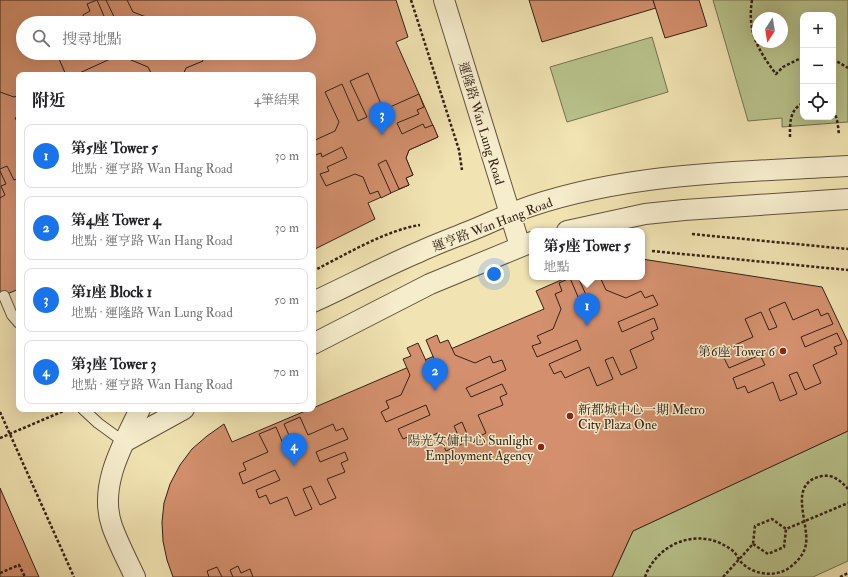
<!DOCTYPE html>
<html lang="zh-TW">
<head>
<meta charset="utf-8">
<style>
	:root { --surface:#fff; --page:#f2f2f2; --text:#202124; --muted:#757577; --line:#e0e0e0; --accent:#1a73e8 }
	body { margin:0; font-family:"IM FELL Double Pica","Noto Serif TC",serif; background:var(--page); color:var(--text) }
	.controls { position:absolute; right:12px; top:12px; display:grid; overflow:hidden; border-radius:8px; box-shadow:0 4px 16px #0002 }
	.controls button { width:36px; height:36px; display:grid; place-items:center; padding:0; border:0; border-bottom:1px solid var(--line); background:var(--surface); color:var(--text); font:20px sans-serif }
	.compass { position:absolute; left:752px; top:12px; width:36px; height:36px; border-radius:50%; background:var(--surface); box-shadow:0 4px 16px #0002; rotate:192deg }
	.you { position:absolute; left:494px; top:274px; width:14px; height:14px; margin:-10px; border:3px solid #fff; border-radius:50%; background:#1a73e8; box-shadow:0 0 0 6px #1a73e833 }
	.badge { display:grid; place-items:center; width:26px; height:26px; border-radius:50%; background:var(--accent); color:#fff; font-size:13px; font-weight:700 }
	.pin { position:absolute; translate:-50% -33px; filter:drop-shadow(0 1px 2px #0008) }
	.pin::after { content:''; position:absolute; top:21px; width:14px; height:12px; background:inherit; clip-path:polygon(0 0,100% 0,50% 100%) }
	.popup { position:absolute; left:529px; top:228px; width:116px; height:52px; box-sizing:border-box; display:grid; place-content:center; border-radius:8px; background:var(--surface); filter:drop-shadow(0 1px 3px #0005); font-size:13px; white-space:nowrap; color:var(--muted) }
	.popup b { font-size:15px; color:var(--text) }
	.popup::after { content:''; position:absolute; left:50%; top:100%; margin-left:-8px; border:8px solid transparent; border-top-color:var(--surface) }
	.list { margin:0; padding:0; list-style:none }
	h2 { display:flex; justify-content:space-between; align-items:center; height:52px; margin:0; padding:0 16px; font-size:17px }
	h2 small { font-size:13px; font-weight:400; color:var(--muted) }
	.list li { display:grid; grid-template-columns:26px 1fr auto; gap:12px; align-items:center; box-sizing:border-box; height:64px; margin:0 8px 8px; padding:0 8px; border:1px solid var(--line); border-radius:8px }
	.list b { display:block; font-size:15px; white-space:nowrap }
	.list p { margin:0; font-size:13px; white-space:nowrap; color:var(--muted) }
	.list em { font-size:13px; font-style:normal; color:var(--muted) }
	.icon { flex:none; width:22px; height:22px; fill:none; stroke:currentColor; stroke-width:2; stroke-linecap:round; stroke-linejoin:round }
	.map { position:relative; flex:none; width:848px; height:577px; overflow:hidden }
	.search { position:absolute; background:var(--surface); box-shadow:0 4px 16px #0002; left:16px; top:16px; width:300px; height:44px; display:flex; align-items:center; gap:10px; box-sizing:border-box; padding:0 14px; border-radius:22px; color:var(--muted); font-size:15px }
	.panel { position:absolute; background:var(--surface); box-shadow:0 4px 16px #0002; left:16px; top:72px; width:300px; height:340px; border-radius:8px }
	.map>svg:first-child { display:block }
	.green { fill:#b9c48d; stroke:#767253; fill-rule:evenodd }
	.building { fill:#d4906e; stroke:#322119; fill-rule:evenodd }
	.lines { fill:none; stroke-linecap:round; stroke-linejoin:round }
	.lane-casing { stroke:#62523f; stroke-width:12 }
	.street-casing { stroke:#62523f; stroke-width:22 }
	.path { stroke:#322119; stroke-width:2.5; stroke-dasharray:3 2; stroke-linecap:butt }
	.lane { stroke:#f6edcd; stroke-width:10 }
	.street { stroke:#f6edcd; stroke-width:20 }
	.poi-dot { fill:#8f2418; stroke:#f6edcd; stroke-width:1.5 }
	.labels { text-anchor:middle; stroke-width:3; stroke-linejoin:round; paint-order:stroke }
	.street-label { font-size:13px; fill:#322119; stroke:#f6edcd }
	.poi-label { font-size:13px; fill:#322119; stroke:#f6edcd; text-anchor:end }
</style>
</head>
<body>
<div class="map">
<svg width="848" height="577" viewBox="0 0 848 577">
	<rect width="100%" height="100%" fill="#f1e3b2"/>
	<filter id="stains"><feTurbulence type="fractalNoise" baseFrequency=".005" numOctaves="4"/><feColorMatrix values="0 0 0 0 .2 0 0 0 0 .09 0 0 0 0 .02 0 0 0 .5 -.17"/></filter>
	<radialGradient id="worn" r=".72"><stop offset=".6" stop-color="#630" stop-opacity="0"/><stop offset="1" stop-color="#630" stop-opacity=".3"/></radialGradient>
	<g class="green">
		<path d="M713,0H848V122L782,127V118L748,121ZM803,15H833V117H803ZM758,18H782V42H758Z"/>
		<polygon points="652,37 668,92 567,122 550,67"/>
		<polygon points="848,431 848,561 813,577 612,577 633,531"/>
	</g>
	<g class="building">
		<path d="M0,0H396L408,37L396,42L438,137L409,150L406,158L413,175L406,178L409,185L368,203L375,219L313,250V75H19V289L0,297ZM23,23H309V53H23Z"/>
		<polygon points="97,0 107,23 86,23 83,15 90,11 87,4"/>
		<polygon points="106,0 127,0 133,12 162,23 117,23"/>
		<polygon points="529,0 653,0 656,8 542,42"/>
		<polygon points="653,0 699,0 707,26 665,38"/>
		<polygon points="72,53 199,53 203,61 186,68 183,75 152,75 148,67 119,55 75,75 66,75 59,59"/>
		<polygon points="368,73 381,104 390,107 419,94 424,107 417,110 419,114 397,123 402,134 423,124 425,128 433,125 438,137 409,150 406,158 413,175 406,178 409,185 399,189 386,160 378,164 391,193 381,198 378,191 370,194 363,177 355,174 326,186 320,174 329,171 327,167 347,158 342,147 322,157 321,153 313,156 313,141 335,131 339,122 325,92 342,84 358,121 367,117 350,81"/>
		<polygon points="0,92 14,97 19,95 19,116 15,118 19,125 19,179 19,178 14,180 7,166 0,169"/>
		<polygon points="0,171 6,184 1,186 5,195 0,198"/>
		<polygon points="642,259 822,287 848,342 848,431 633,531 612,577 173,577 167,560 163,541 162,522 164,503 170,484 180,465 192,449 207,436 224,424 232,442 310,409 313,409 313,408 544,309 536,291 568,277 642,277"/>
		<polygon points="578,277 591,277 592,278 600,277 606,290 626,298 641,291 645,298 653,295 658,305 618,322 622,332 654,318 658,329 651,332 654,339 630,350 637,368 621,375 613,357 605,360 613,379 597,386 589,367 565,378 561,371 554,374 549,364 581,350 577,340 537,357 532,346 541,343 537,336 553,329 561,309 555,294 562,291 559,283 570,278 587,318 595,315"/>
		<polygon points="785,302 793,320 818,309 821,316 828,313 833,324 801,337 805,347 837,333 842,344 834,347 837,354 813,365 821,383 805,390 797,372 789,375 797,394 780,401 773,382 748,393 745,386 737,389 733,378 765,365 760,355 729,368 724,358 731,355 728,348 753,337 745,319 761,312 769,330 777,327 769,309"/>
		<polygon points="437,335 440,343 448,340 455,355 475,363 490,356 493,363 502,360 506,370 466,388 471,397 502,384 507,394 500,397 503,405 478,415 486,433 470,441 462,422 454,426 462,444 446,451 438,433 413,443 410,436 403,439 398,429 430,415 426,405 386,422 381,412 389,408 386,401 401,395 410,375 403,359 411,356 407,348 418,343 436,383 443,380 426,340"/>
		<polygon points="300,417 308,435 333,424 336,431 343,428 348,439 316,452 320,462 345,452 348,460 341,463 345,472 327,479 336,498 320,505 311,486 303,489 312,509 295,516 287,497 270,504 266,495 259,498 256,490 280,480 275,470 243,484 239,473 246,470 243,463 268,452 259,434 276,427 284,446 292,442 284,424"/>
		<polygon points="0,488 39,577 0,577"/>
		<polygon points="238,566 241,573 250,569 253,577 233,577 230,570"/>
		<polygon points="217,567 222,577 209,577 207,571"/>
	</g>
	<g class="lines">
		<defs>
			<g id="lane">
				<polyline points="4,296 12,315 19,323"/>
				<polyline points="83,409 98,423 124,442"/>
			</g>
			<g id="street">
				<polyline points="444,0 520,246"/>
				<polyline points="567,231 645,214 684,210 848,199"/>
				<path d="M313,302C348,286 383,267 419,252C436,244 453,238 470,231C490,223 510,213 531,206C633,172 742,172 848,166"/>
				<polyline points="313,344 430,284 532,242"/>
				<polyline points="124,442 184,409"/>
				<path d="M135,577C127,560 118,543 112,526C98,486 123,444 140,409"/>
			</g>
		</defs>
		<use href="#lane" class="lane-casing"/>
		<use href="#street" class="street-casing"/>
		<g class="path">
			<polyline points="411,0 459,150 462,170"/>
			<path d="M752,0C747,32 758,50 776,74L783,67L803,57"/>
			<polyline points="833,59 848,68"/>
			<path d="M833,111C838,118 838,127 839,135"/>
			<path d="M790,137C790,124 789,110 803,103"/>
			<polyline points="692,234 848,249"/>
			<polyline points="652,251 848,270"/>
			<path d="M313,271C345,255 386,230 420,225"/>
			<polyline points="297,409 300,413"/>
			<polyline points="0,412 74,577"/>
			<polyline points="0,438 66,410"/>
			<polyline points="753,544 768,554 784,547 786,529"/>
			<polyline points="0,573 19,565 25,577"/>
			<path d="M645,577C656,546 692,529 722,544C726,546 731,549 734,552C737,555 738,559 741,562C752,574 772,577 786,570C795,564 804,556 806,544C809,521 787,483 822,476C833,474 841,481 848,489"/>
			<polyline points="723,577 753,544 755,526 772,519 786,529 848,503"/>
			<polyline points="840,577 848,573"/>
		</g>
		<use href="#lane" class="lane"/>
		<use href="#street" class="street"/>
	</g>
	<g class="poi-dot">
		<circle cx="783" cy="351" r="4"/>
		<circle cx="570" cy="416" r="4"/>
		<circle cx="541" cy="447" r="4"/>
	</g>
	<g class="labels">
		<g class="street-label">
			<text transform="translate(482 123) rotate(73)" y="5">運隆路 Wan Lung Road</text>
			<text transform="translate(492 224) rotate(-21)" y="5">運亨路 Wan Hang Road</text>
		</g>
		<g class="poi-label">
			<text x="775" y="356">第6座 Tower 6</text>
			<text x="578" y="414" text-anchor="start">新都城中心一期 Metro<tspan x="578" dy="15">City Plaza One</tspan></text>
			<text x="533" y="445">陽光女傭中心 Sunlight<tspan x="533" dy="15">Employment Agency</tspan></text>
		</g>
	</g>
	<rect width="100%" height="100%" filter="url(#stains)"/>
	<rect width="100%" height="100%" fill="url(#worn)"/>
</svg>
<div class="controls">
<button>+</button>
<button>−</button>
<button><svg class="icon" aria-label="locate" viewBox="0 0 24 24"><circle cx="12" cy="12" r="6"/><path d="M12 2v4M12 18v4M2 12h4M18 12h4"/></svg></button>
</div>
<svg class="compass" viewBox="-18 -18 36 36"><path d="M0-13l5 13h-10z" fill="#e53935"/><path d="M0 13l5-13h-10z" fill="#757577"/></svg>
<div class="you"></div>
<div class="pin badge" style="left:587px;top:326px">1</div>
<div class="popup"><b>第5座 Tower 5</b>地點</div>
<div class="pin badge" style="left:435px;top:391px">2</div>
<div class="pin badge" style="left:382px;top:135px">3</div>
<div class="pin badge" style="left:294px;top:466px">4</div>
<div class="search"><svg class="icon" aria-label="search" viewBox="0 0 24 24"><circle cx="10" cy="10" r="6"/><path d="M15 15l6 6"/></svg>搜尋地點</div>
<section class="panel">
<h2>附近<small>4筆結果</small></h2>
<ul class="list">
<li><span class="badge">1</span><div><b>第5座 Tower 5</b><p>地點 · 運亨路 Wan Hang Road</p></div><em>30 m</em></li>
<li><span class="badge">2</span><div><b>第4座 Tower 4</b><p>地點 · 運亨路 Wan Hang Road</p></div><em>30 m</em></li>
<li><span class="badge">3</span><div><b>第1座 Block 1</b><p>地點 · 運隆路 Wan Lung Road</p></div><em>50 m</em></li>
<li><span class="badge">4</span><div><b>第3座 Tower 3</b><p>地點 · 運亨路 Wan Hang Road</p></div><em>70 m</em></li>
</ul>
</section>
</div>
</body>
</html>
